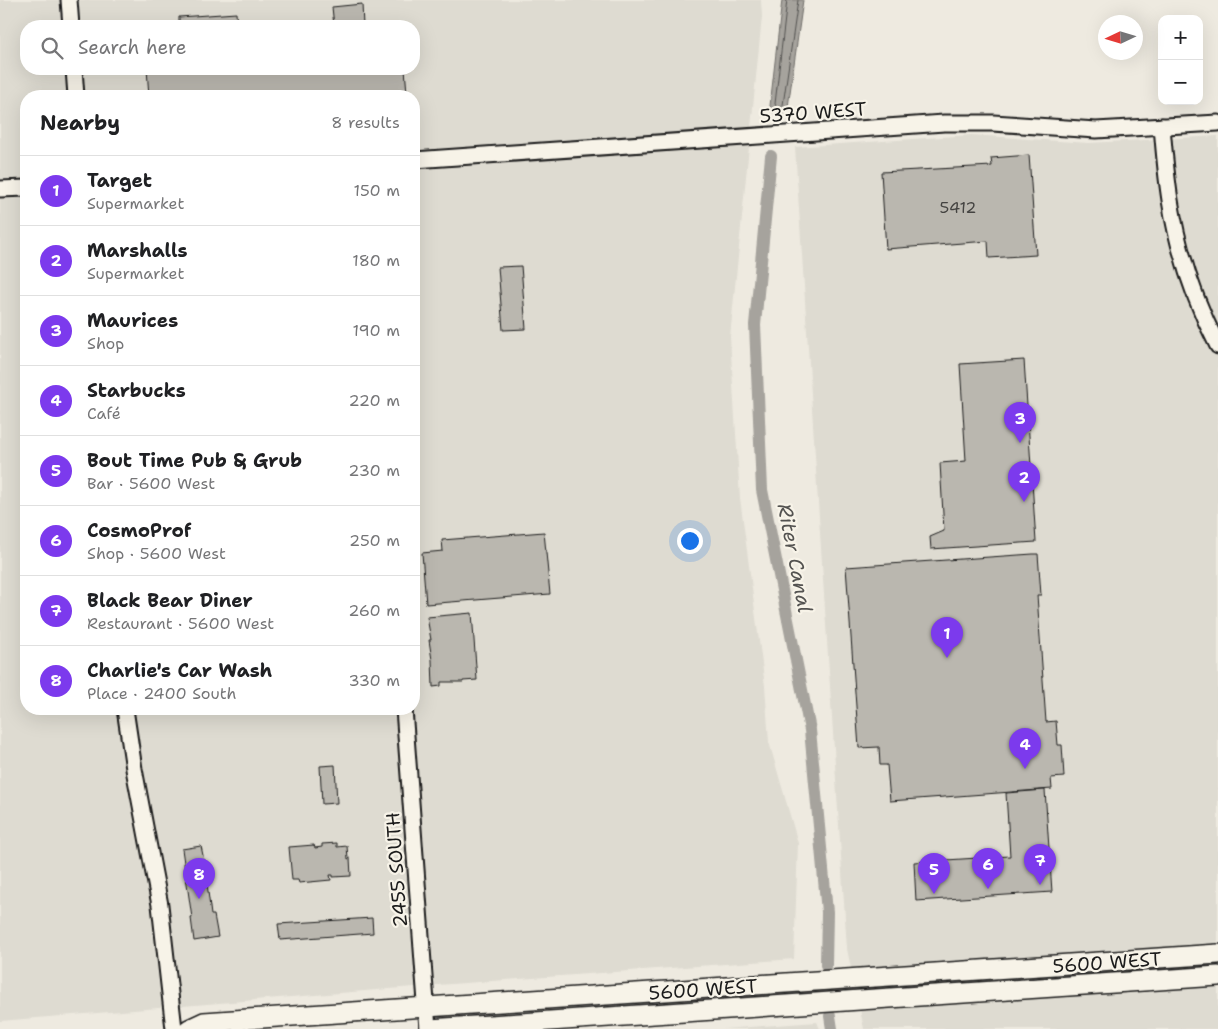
<!DOCTYPE html>
<html lang="en">
<head>
<meta charset="utf-8">
<style>
	:root { --surface:#fff; --page:#f6f6f6; --text:#202124; --muted:#757577; --line:#e0e0e0; --accent:#7c3aed }
	body { margin:0; font-family:"Shantell Sans",sans-serif; background:var(--page); color:var(--text) }
	.controls { position:absolute; right:15px; top:15px; display:grid; overflow:hidden; border-radius:10px; box-shadow:0 5px 20px #0002 }
	.controls button { width:45px; height:45px; display:grid; place-items:center; padding:0; border:0; border-bottom:1px solid var(--line); background:var(--surface); color:var(--text); font:25px sans-serif }
	.compass { position:absolute; left:1098px; top:15px; width:45px; height:45px; border-radius:50%; background:var(--surface); box-shadow:0 5px 20px #0002; rotate:266deg }
	.you { position:absolute; left:689px; top:540px; width:18px; height:18px; margin:-12px; border:4px solid #fff; border-radius:50%; background:#1a73e8; box-shadow:0 0 0 8px #1a73e833 }
	.badge { display:grid; place-items:center; width:32px; height:32px; border-radius:50%; background:var(--accent); color:#fff; font-size:16px; font-weight:700 }
	.pin { position:absolute; translate:-50% -41px; filter:drop-shadow(0 1px 2px #0008) }
	.pin::after { content:''; position:absolute; top:26px; width:18px; height:15px; background:inherit; clip-path:polygon(0 0,100% 0,50% 100%) }
	.list { margin:0; padding:0; list-style:none }
	h2 { display:flex; justify-content:space-between; align-items:center; height:65px; margin:0; padding:0 20px; font-size:21px }
	h2 small { font-size:16px; font-weight:400; color:var(--muted) }
	.list li { display:grid; grid-template-columns:32px 1fr auto; gap:15px; align-items:center; box-sizing:border-box; height:70px; padding:0 20px; border-top:1px solid var(--line) }
	.list b { display:block; font-size:19px; white-space:nowrap }
	.list p { margin:0; font-size:16px; white-space:nowrap; color:var(--muted) }
	.list em { font-size:16px; font-style:normal; color:var(--muted) }
	.icon { flex:none; width:28px; height:28px; fill:none; stroke:currentColor; stroke-width:2; stroke-linecap:round; stroke-linejoin:round }
	.map { position:relative; flex:none; width:1218px; height:1029px; overflow:hidden }
	.search { position:absolute; background:var(--surface); box-shadow:0 5px 20px #0002; left:20px; top:20px; width:400px; height:55px; display:flex; align-items:center; gap:12px; box-sizing:border-box; padding:0 18px; border-radius:20px; color:var(--muted); font-size:19px }
	.panel { position:absolute; background:var(--surface); box-shadow:0 5px 20px #0002; left:20px; top:90px; width:400px; height:625px; border-radius:20px }
	.map>svg:first-child { display:block }
	.built { fill:#dedbd1; fill-rule:evenodd }
	.water { fill:#a6a39d; stroke:#6f6d69 }
	.lines { fill:none; stroke-linecap:round; stroke-linejoin:round }
	.shore { stroke:#535250; stroke-width:1 }
	.canal { stroke:#a6a39d; stroke-width:12 }
	.building { fill:#bab7af; stroke:#1c1c1c }
	.minor-casing { stroke:#1c1c1c; stroke-width:19 }
	.major-casing { stroke:#1c1c1c; stroke-width:22 }
	.minor { stroke:#f7f3e8; stroke-width:15 }
	.major { stroke:#f7f3e8; stroke-width:19 }
	.labels { text-anchor:middle; stroke-width:4.5; stroke-linejoin:round; paint-order:stroke }
	.number-label { font-size:16px; fill:#444341 }
	.street-label { font-size:19px; fill:#1c1c1c; stroke:#f7f3e8 }
	.water-label { font-size:20px; font-style:italic; fill:#535250; stroke:#f7f3e8 }
</style>
</head>
<body>
<div class="map">
<svg width="1218" height="1029" viewBox="0 0 1218 1029">
	<rect width="100%" height="100%" fill="#eeeae0"/>
	<filter id="ink" filterUnits="userSpaceOnUse"><feTurbulence type="fractalNoise" baseFrequency=".02" numOctaves="2"/><feDisplacementMap in="SourceGraphic" scale="10" xChannelSelector="R" yChannelSelector="G"/><feConvolveMatrix kernelMatrix="1 2 1 2 8 2 1 2 1" color-interpolation-filters="sRGB"/></filter>
	<g filter="url(#ink)">
		<g class="built">
			<path d="M0,0H761L762,17L730,337L740,498L765,686L769,742L798,843L794,959L438,985L0,1021ZM26,26H414V69H26ZM26,96H414V709H26Z"/>
			<polygon points="971,135 1089,143 1218,136 1218,1029 864,1029 847,949 795,147"/>
			<polygon points="817,1022 820,1029 723,1029"/>
		</g>
		<polygon class="water" points="782,0 803,0 788,107 784,114 774,113 770,106"/>
		<g class="lines">
			<polyline class="shore" points="787,0 775,104 777,107 780,108 783,105 798,0"/>
			<g class="canal">
				<polyline points="771,156 755,325 762,490 810,730 827,912 826,965"/>
				<polyline points="830,1016 832,1029"/>
			</g>
		</g>
		<g class="building">
			<polygon points="362,4 363,26 334,26 332,7"/>
			<polygon points="236,13 237,26 179,26 179,17"/>
			<polygon points="147,69 405,69 407,93 395,93 395,96 149,96"/>
			<polygon points="1029,155 1036,255 989,258 988,241 886,249 881,172 992,166 991,158"/>
			<polygon points="521,266 526,329 503,330 498,267"/>
			<polygon points="1024,360 1036,542 931,549 930,537 944,531 940,463 966,461 960,364"/>
			<polygon points="544,532 550,594 426,604 422,553 443,551 442,540"/>
			<polygon points="1033,554 1038,554 1041,595 1037,595 1046,722 1056,721 1058,745 1062,745 1064,777 1051,778 1052,789 890,801 887,765 880,765 879,747 859,748 846,567"/>
			<polygon points="472,613 477,680 463,681 463,682 441,682 441,686 433,687 432,660 429,640 431,640 427,617"/>
			<polygon points="335,765 337,803 322,804 320,766"/>
			<polygon points="1045,790 1052,892 916,901 914,862 1010,856 1006,793"/>
			<polygon points="337,843 337,847 347,846 348,859 350,858 351,876 333,877 333,875 330,875 331,880 299,883 298,880 292,880 289,847 314,845 315,848 322,847 322,844"/>
			<polygon points="201,846 209,884 207,884 211,915 214,915 218,937 194,941 191,918 192,918 182,849"/>
			<polygon points="372,918 373,933 280,940 278,924"/>
		</g>
		<g class="lines">
			<defs>
				<g id="minor">
					<polyline points="69,0 71,26"/>
					<polyline points="74,69 76,96"/>
					<path d="M1162,126C1164,151 1166,175 1170,200C1178,250 1194,300 1218,346"/>
					<polyline points="414,160 944,123 993,123 1096,130 1218,123"/>
					<polyline points="0,189 26,188"/>
					<polyline points="125,709 134,769 160,905 174,1029"/>
					<polyline points="404,709 428,1029"/>
				</g>
				<g id="major">
					<polyline points="189,1029 204,1022 1218,954"/>
					<polyline points="430,1029 1218,976"/>
				</g>
			</defs>
			<use href="#minor" class="minor-casing"/>
			<use href="#major" class="major-casing"/>
			<use href="#minor" class="minor"/>
			<use href="#major" class="major"/>
		</g>
	</g>
	<g class="labels">
		<g class="number-label">
			<text x="958" y="213">5412</text>
		</g>
		<g class="street-label">
			<text transform="translate(813 112) rotate(-4)" y="7">5370 WEST</text>
			<text transform="translate(396 870) rotate(-94)" y="7">2455 SOUTH</text>
			<text transform="translate(1107 962) rotate(-4)" y="7">5600 WEST</text>
			<text transform="translate(703 989) rotate(-4)" y="7">5600 WEST</text>
		</g>
		<g class="water-label">
			<text transform="translate(795 558) rotate(79)" y="7">Riter Canal</text>
		</g>
	</g>
</svg>
<div class="controls">
<button>+</button>
<button>−</button>
</div>
<svg class="compass" viewBox="-18 -18 36 36"><path d="M0-13l5 13h-10z" fill="#e53935"/><path d="M0 13l5-13h-10z" fill="#757577"/></svg>
<div class="you"></div>
<div class="pin badge" style="left:947px;top:658px">1</div>
<div class="pin badge" style="left:1024px;top:502px">2</div>
<div class="pin badge" style="left:1020px;top:443px">3</div>
<div class="pin badge" style="left:1025px;top:769px">4</div>
<div class="pin badge" style="left:934px;top:894px">5</div>
<div class="pin badge" style="left:988px;top:889px">6</div>
<div class="pin badge" style="left:1040px;top:885px">7</div>
<div class="pin badge" style="left:199px;top:899px">8</div>
<div class="search"><svg class="icon" aria-label="search" viewBox="0 0 24 24"><circle cx="10" cy="10" r="6"/><path d="M15 15l6 6"/></svg>Search here</div>
<section class="panel">
<h2>Nearby<small>8 results</small></h2>
<ul class="list">
<li><span class="badge">1</span><div><b>Target</b><p>Supermarket</p></div><em>150 m</em></li>
<li><span class="badge">2</span><div><b>Marshalls</b><p>Supermarket</p></div><em>180 m</em></li>
<li><span class="badge">3</span><div><b>Maurices</b><p>Shop</p></div><em>190 m</em></li>
<li><span class="badge">4</span><div><b>Starbucks</b><p>Café</p></div><em>220 m</em></li>
<li><span class="badge">5</span><div><b>Bout Time Pub &amp; Grub</b><p>Bar · 5600 West</p></div><em>230 m</em></li>
<li><span class="badge">6</span><div><b>CosmoProf</b><p>Shop · 5600 West</p></div><em>250 m</em></li>
<li><span class="badge">7</span><div><b>Black Bear Diner</b><p>Restaurant · 5600 West</p></div><em>260 m</em></li>
<li><span class="badge">8</span><div><b>Charlie's Car Wash</b><p>Place · 2400 South</p></div><em>330 m</em></li>
</ul>
</section>
</div>
</body>
</html>
